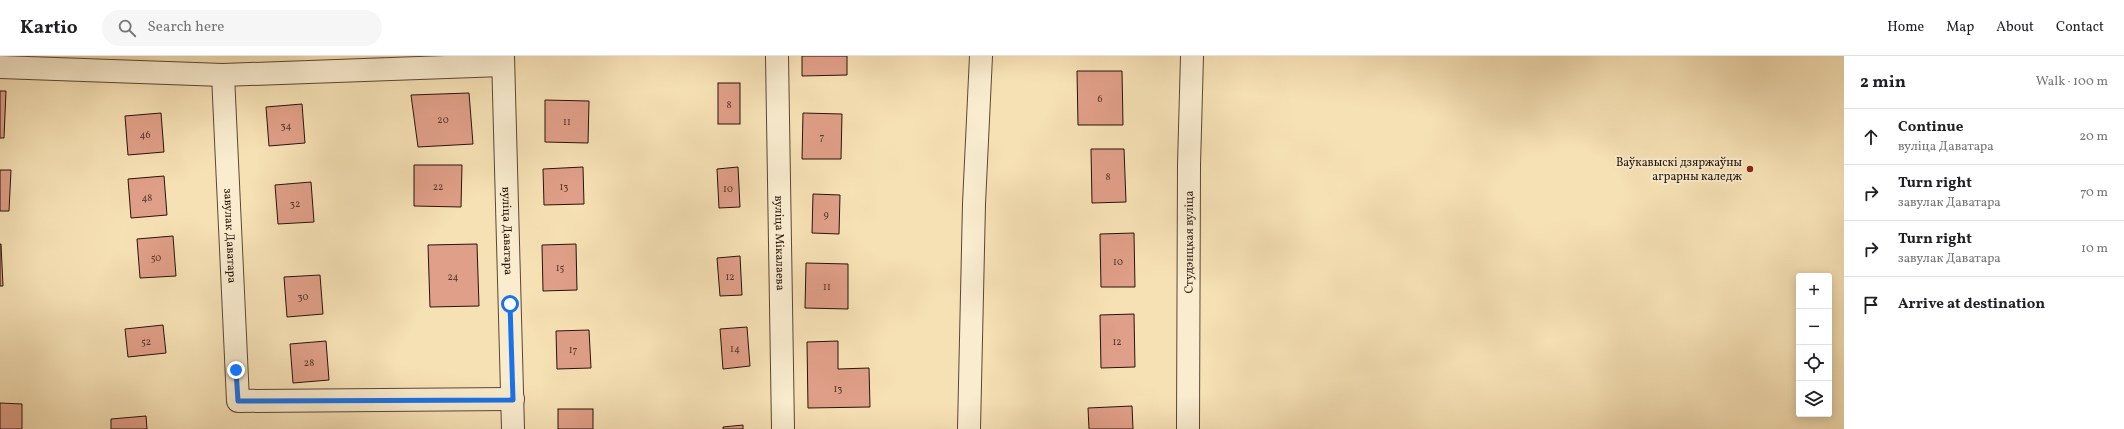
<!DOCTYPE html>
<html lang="en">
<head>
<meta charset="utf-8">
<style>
	:root { --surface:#fff; --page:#f6f6f6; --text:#202124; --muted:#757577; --line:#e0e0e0 }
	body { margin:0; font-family:Vollkorn,serif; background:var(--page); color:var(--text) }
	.controls { position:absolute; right:12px; bottom:12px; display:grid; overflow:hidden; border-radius:4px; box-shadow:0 2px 10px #0003 }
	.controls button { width:36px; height:36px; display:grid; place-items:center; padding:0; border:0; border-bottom:1px solid var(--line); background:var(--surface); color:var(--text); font:20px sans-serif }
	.stop { position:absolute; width:12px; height:12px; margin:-9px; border:3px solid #1a73e8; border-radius:50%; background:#fff }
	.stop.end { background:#1a73e8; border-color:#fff; box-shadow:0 1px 4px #0008 }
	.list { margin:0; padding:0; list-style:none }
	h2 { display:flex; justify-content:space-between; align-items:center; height:52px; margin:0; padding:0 16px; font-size:17px }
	h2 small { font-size:13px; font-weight:400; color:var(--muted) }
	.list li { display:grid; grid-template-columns:26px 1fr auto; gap:12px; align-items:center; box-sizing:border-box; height:56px; padding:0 16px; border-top:1px solid var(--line) }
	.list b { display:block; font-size:15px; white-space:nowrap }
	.list p { margin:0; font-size:13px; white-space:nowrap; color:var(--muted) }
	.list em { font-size:13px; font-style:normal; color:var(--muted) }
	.icon { flex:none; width:22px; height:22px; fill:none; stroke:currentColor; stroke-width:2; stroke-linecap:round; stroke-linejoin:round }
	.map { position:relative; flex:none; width:1844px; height:373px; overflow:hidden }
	header { display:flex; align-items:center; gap:24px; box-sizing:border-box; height:56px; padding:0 20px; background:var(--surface); border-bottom:1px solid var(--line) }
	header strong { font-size:19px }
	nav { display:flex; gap:22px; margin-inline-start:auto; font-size:14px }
	.search { width:280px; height:36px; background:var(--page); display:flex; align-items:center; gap:10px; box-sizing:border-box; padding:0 14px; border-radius:22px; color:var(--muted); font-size:15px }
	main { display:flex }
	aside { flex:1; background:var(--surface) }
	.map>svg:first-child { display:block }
	.building { fill:#e09f88; stroke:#271308 }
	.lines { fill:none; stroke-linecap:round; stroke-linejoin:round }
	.minor-casing { stroke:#5b4633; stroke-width:24 }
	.minor { stroke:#f9eccf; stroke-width:22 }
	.route { stroke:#1a73e8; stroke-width:5 }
	.poi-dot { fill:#8f2418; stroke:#f9eccf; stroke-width:1.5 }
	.labels { text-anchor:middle; stroke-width:3.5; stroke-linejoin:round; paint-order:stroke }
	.number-label { font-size:10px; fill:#553628 }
	.poi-label { font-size:12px; fill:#271308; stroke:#f9eccf; text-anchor:end }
	.street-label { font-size:12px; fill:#271308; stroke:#f9eccf }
</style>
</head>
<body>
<header>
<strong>Kartio</strong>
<div class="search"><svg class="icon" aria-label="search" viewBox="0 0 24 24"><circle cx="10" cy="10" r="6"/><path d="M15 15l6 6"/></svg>Search here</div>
<nav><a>Home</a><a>Map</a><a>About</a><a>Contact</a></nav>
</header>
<main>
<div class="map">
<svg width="1844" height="373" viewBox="0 0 1844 373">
	<rect width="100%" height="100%" fill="#f6e1b5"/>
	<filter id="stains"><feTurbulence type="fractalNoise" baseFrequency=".005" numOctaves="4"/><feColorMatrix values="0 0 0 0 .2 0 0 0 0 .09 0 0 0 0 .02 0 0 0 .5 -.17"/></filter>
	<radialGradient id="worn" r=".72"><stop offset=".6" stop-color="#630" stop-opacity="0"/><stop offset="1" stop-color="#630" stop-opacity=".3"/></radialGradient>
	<g class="building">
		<polygon points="802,0 847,0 847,19 802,20"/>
		<polygon points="1077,15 1122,15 1123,69 1078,69"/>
		<rect x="718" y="27" width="22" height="41"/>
		<polygon points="0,35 6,35 4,82 0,82"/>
		<polygon points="469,37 473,88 418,91 411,39"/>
		<polygon points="545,44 589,45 588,87 545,86"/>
		<polygon points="302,48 305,87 269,90 266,51"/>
		<polygon points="161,57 164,96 128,99 125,60"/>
		<polygon points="803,57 842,58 841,103 802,103"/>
		<polygon points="1091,93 1124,93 1126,146 1092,147"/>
		<polygon points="414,109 462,109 461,151 414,150"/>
		<polygon points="583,111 584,148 544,149 543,113"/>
		<polygon points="738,111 740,151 719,152 717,113"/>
		<polygon points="0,114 11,114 9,155 0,155"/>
		<polygon points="164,120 167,159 131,162 128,123"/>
		<polygon points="311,126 314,166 278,168 275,129"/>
		<polygon points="813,138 840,139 839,178 812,177"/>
		<polygon points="1134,177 1135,231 1101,231 1100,178"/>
		<polygon points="173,180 176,220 140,222 137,183"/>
		<polygon points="0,188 1,188 3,230 0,230"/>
		<polygon points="477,188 479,250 430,251 428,189"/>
		<polygon points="576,188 577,234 543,235 542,189"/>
		<polygon points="740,200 742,239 720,240 717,202"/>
		<polygon points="806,207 848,208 848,253 805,252"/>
		<polygon points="320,219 323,258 287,261 284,221"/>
		<polygon points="1134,258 1135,311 1101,312 1100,259"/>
		<polygon points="163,269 166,297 128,301 125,273"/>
		<polygon points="747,271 750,310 723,313 720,273"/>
		<polygon points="589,274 591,312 557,313 556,275"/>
		<polygon points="326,285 329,324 293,327 290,288"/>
		<polygon points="838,285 838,313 869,312 870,351 808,352 807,286"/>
		<polygon points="0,347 22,348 22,373 0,373"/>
		<polygon points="1132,350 1133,373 1089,373 1088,352"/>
		<rect x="558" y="353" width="35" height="20"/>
		<polygon points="146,360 147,373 111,373 111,363"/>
		<polygon points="743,369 743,373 723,373 723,371"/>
	</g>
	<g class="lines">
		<defs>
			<g id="minor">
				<path id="s1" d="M503,0L513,373"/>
				<path id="s2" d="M777,0L783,373"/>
				<polyline points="0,11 223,19 502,9"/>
				<path id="s3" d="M223,19L238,345L513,343"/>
				<polyline points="969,373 974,148 981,0"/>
				<path id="s4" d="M1188,373L1189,109L1192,0"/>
			</g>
		</defs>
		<use href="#minor" class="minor-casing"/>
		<use href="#minor" class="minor"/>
	</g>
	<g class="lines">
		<polyline class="route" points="236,314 238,345 513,344 510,248"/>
	</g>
	<circle class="poi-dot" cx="1750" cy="113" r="4"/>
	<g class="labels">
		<g class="number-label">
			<text x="1100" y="46">6</text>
			<text x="729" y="52">8</text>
			<text x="443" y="67">20</text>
			<text x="567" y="69">11</text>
			<text x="286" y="73">34</text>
			<text x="145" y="82">46</text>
			<text x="822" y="84">7</text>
			<text x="1108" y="124">8</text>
			<text x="438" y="134">22</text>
			<text x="564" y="134">13</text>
			<text x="728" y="136">10</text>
			<text x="147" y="145">48</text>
			<text x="295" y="151">32</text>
			<text x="826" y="162">9</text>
			<text x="156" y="205">50</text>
			<text x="1118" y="209">10</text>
			<text x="560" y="215">15</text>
			<text x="453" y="224">24</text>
			<text x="730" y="224">12</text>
			<text x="827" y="234">11</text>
			<text x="303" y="244">30</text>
			<text x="146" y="289">52</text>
			<text x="1117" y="289">12</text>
			<text x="735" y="296">14</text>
			<text x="573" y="297">17</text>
			<text x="309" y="310">28</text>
			<text x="838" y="336">13</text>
		</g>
		<g class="poi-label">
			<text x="1742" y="110">Ваўкавыскі дзяржаўны<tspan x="1742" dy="14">аграрны каледж</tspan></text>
		</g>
		<g class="street-label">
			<text dy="4" stroke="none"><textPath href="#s1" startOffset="175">вуліца Даватара</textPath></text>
			<text dy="4" stroke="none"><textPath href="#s3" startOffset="161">завулак Даватара</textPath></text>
			<text dy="4" stroke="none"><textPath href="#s2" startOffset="187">вуліца Мікалаева</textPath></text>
			<text dy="4" stroke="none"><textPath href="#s4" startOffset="187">Студэнцкая вуліца</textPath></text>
		</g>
	</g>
	<rect width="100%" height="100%" filter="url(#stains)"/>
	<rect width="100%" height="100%" fill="url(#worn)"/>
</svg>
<div class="controls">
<button>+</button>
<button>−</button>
<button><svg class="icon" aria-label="locate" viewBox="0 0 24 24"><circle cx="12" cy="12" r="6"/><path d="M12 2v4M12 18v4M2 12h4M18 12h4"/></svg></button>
<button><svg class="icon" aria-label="layers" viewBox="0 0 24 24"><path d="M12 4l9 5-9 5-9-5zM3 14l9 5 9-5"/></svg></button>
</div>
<div class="stop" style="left:510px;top:248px"></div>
<div class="stop end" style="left:236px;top:314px"></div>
</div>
<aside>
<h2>2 min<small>Walk · 100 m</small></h2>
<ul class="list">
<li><svg class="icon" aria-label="ahead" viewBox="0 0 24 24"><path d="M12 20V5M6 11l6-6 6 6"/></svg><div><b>Continue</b><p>вуліца Даватара</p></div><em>20 m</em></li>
<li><svg class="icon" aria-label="right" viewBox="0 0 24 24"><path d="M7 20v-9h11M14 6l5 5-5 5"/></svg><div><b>Turn right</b><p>завулак Даватара</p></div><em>70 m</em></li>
<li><svg class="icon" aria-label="right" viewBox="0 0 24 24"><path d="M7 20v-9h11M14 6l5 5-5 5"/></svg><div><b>Turn right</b><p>завулак Даватара</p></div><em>10 m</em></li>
<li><svg class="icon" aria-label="arrive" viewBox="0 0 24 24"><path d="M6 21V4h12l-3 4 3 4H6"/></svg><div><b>Arrive at destination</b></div></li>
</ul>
</aside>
</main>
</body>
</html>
